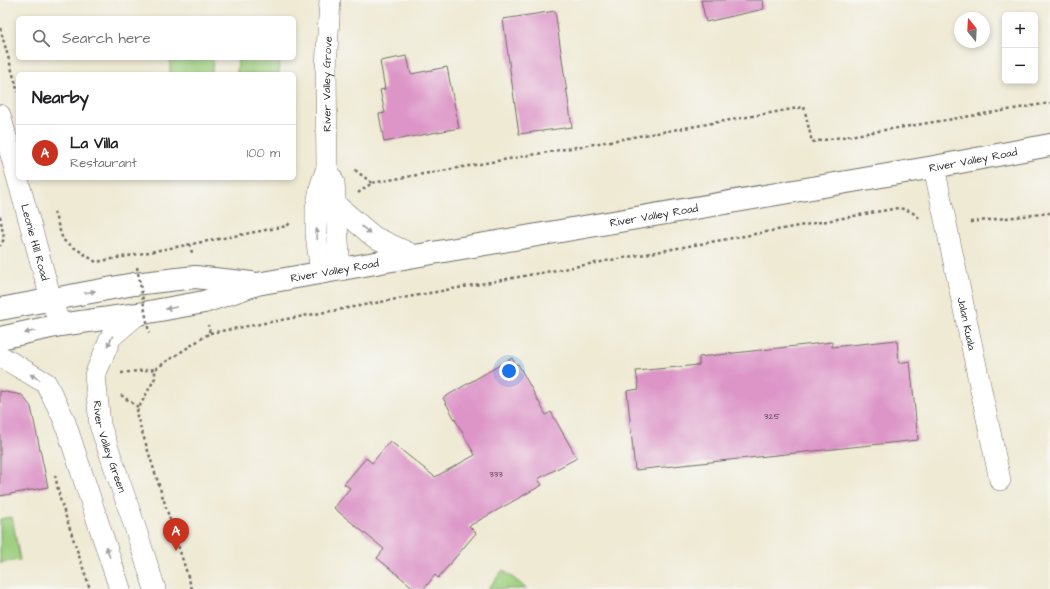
<!DOCTYPE html>
<html lang="en">
<head>
<meta charset="utf-8">
<style>
	:root { --surface:#fff; --page:#f2f2f2; --text:#202124; --muted:#757577; --line:#e0e0e0; --accent:#c8321e }
	body { margin:0; font-family:"Architects Daughter",sans-serif; background:var(--page); color:var(--text) }
	.controls { position:absolute; right:12px; top:12px; display:grid; overflow:hidden; border-radius:6px; box-shadow:0 2px 6px #0003 }
	.controls button { width:36px; height:36px; display:grid; place-items:center; padding:0; border:0; border-bottom:1px solid var(--line); background:var(--surface); color:var(--text); font:20px sans-serif }
	.compass { position:absolute; left:954px; top:12px; width:36px; height:36px; border-radius:50%; background:var(--surface); box-shadow:0 2px 6px #0003; rotate:342deg }
	.you { position:absolute; left:509px; top:371px; width:14px; height:14px; margin:-10px; border:3px solid #fff; border-radius:50%; background:#1a73e8; box-shadow:0 0 0 6px #1a73e833 }
	.badge { display:grid; place-items:center; width:26px; height:26px; border-radius:50%; background:var(--accent); color:#fff; font-size:13px; font-weight:700 }
	.pin { position:absolute; translate:-50% -33px; filter:drop-shadow(0 1px 2px #0008) }
	.pin::after { content:''; position:absolute; top:21px; width:14px; height:12px; background:inherit; clip-path:polygon(0 0,100% 0,50% 100%) }
	.list { margin:0; padding:0; list-style:none }
	h2 { display:flex; justify-content:space-between; align-items:center; height:52px; margin:0; padding:0 16px; font-size:17px }
	h2 small { font-size:13px; font-weight:400; color:var(--muted) }
	.list li { display:grid; grid-template-columns:26px 1fr auto; gap:12px; align-items:center; box-sizing:border-box; height:56px; padding:0 16px; border-top:1px solid var(--line) }
	.list b { display:block; font-size:15px; white-space:nowrap }
	.list p { margin:0; font-size:13px; white-space:nowrap; color:var(--muted) }
	.list em { font-size:13px; font-style:normal; color:var(--muted) }
	.icon { flex:none; width:22px; height:22px; fill:none; stroke:currentColor; stroke-width:2; stroke-linecap:round; stroke-linejoin:round }
	.map { position:relative; flex:none; width:1050px; height:589px; overflow:hidden }
	.search { position:absolute; background:var(--surface); box-shadow:0 2px 6px #0003; left:16px; top:16px; width:280px; height:44px; display:flex; align-items:center; gap:10px; box-sizing:border-box; padding:0 14px; border-radius:6px; color:var(--muted); font-size:15px }
	.panel { position:absolute; background:var(--surface); box-shadow:0 2px 6px #0003; left:16px; top:72px; width:280px; height:108px; border-radius:6px }
	.map>svg:first-child { display:block }
	.green { fill:#9ed080; stroke:#647e56 }
	.building { fill:#dd95c8 }
	.lines { fill:none; stroke-linecap:round; stroke-linejoin:round }
	.minor-casing { stroke:#706e66; stroke-width:22 }
	.primary-casing { stroke:#706e66; stroke-width:24 }
	.path { stroke:#706e66; stroke-width:2.5; stroke-dasharray:3 3; stroke-linecap:butt }
	.minor { stroke:#fff; stroke-width:21 }
	.primary { stroke:#fff; stroke-width:22 }
	.path-bridge { stroke:#706e66; stroke-width:2.5; stroke-dasharray:3 3; stroke-linecap:butt }
	.oneway { fill:#a0a0a0 }
	.labels { text-anchor:middle; stroke-width:3.5; stroke-linejoin:round; paint-order:stroke }
	.number-label { font-size:9px; fill:#584652 }
	.street-label { font-size:11px; fill:#2b2b2b; stroke:#f6f6f2 }
</style>
</head>
<body>
<div class="map">
<svg width="1050" height="589" viewBox="0 0 1050 589">
	<rect width="100%" height="100%" fill="#f6f6f2"/>
	<filter id="ink" filterUnits="userSpaceOnUse"><feTurbulence type="fractalNoise" baseFrequency=".025" numOctaves="2"/><feDisplacementMap in="SourceGraphic" scale="8" xChannelSelector="R" yChannelSelector="G"/><feConvolveMatrix kernelMatrix="1 2 1 2 8 2 1 2 1" color-interpolation-filters="sRGB"/></filter>
	<filter id="wash" filterUnits="userSpaceOnUse"><feTurbulence type="fractalNoise" baseFrequency=".012" numOctaves="4" result="noise"/><feDisplacementMap in="SourceGraphic" scale="16" xChannelSelector="R" yChannelSelector="G"/><feGaussianBlur stdDeviation="0.9" result="paint"/><feColorMatrix in="noise" values="0 0 0 0 0 0 0 0 0 0 0 0 0 0 0 0 0 1.4 0 .05"/><feComposite in="paint" operator="in"/></filter>
	<g filter="url(#wash)">
		<rect width="100%" height="100%" fill="#efead4"/>
		<g class="green">
			<polygon points="170,58 213,58 212,74 170,74"/>
			<polygon points="238,58 280,58 279,74 237,74"/>
			<polygon points="12,517 20,560 0,563 0,519"/>
			<polygon points="503,570 527,589 488,589"/>
		</g>
		<g id="blocks">
			<g class="building">
				<polygon points="701,0 763,0 764,9 706,22"/>
				<polygon points="555,11 572,127 519,134 503,19"/>
				<polygon points="407,56 411,74 447,67 459,128 384,142 379,114 385,113 380,90 385,89 380,61"/>
				<polygon points="897,340 899,363 910,361 918,440 635,470 627,391 639,389 636,371 699,365 699,357 832,342 832,347"/>
				<polygon points="512,358 516,365 518,364 546,415 551,412 577,458 538,479 542,485 469,526 476,533 438,578 435,575 424,589 415,589 377,558 384,549 334,508 350,488 344,484 366,458 372,463 390,441 435,477 475,455 443,398"/>
				<polygon points="0,391 22,395 31,407 48,487 0,496"/>
			</g>
		</g>
	</g>
	<g filter="url(#ink)">
		<use href="#blocks" fill-opacity="0" stroke="#706e66" stroke-width="1"/>
		<g class="lines">
			<defs>
				<g id="minor">
					<path id="s1" d="M0,115L51,299L60,325"/>
					<path id="s2" d="M934,167L1000,480"/>
					<polyline points="327,168 334,183 340,270"/>
					<polyline points="336,205 374,237 415,256"/>
					<path id="s3" d="M321,273L316,234V208L321,185L327,168L326,68L330,0"/>
					<path id="s4" d="M138,314L111,337L95,375L100,425L132,518L155,589"/>
					<polyline points="0,356 46,383 64,419 120,589"/>
				</g>
				<g id="primary">
					<polyline points="0,309 134,284 195,277 252,283"/>
					<path id="s5" d="M0,338L60,325L138,314L204,302L257,284L415,256L934,167L1050,145"/>
				</g>
			</defs>
			<use href="#minor" class="minor-casing"/>
			<use href="#primary" class="primary-casing"/>
			<g class="path">
				<polyline points="0,28 18,92"/>
				<polyline points="355,170 372,183"/>
				<polyline points="358,193 372,183 804,107 812,142 1050,103"/>
				<polyline points="54,212 63,240 96,262 287,226 291,222"/>
				<polyline points="0,216 4,239 0,246"/>
				<polyline points="970,222 1050,213"/>
				<polyline points="190,244 192,253"/>
				<path d="M210,333L898,208C906,209 914,212 919,218"/>
				<polyline points="121,373 155,369"/>
				<polyline points="121,395 138,407"/>
				<polyline points="55,475 60,499 90,589"/>
				<polyline points="192,589 136,413 155,378 155,369 210,333 208,325"/>
			</g>
			<use href="#minor" class="minor"/>
			<use href="#primary" class="primary"/>
			<polyline class="path-bridge" points="137,267 149,333"/>
		</g>
		<defs><path id="oneway-solid" d="M-6-.8H1V-3.2L6.5 0L1 3.2V.8H-6Z"/></defs>
		<g class="oneway">
			<use href="#oneway-solid" transform="translate(366 230) rotate(40)"/>
			<use href="#oneway-solid" transform="translate(317 234) rotate(-93)"/>
			<use href="#oneway-solid" transform="translate(90 292) rotate(-10)"/>
			<use href="#oneway-solid" transform="translate(171 308) rotate(170)"/>
			<use href="#oneway-solid" transform="translate(30 332) rotate(167)"/>
			<use href="#oneway-solid" transform="translate(110 341) rotate(118)"/>
			<use href="#oneway-solid" transform="translate(35 377) rotate(-149)"/>
			<use href="#oneway-solid" transform="translate(108 552) rotate(-108)"/>
		</g>
	</g>
	<g class="labels">
		<g class="number-label">
			<text x="772" y="419">325</text>
			<text x="496" y="477">333</text>
		</g>
		<g class="street-label">
			<text dy="4" stroke="none"><textPath href="#s3" startOffset="191">River Valley Grove</textPath></text>
			<text dy="4" stroke="none"><textPath href="#s5" startOffset="990">River Valley Road</textPath></text>
			<text dy="4" stroke="none"><textPath href="#s5" startOffset="666">River Valley Road</textPath></text>
			<text dy="4" stroke="none"><textPath href="#s1" startOffset="132">Leonie Hill Road</textPath></text>
			<text dy="4" stroke="none"><textPath href="#s5" startOffset="342">River Valley Road</textPath></text>
			<text dy="4" stroke="none"><textPath href="#s2" startOffset="160">Jalan Kuala</textPath></text>
			<text dy="4" stroke="none"><textPath href="#s4" startOffset="150">River Valley Green</textPath></text>
		</g>
	</g>
</svg>
<div class="controls">
<button>+</button>
<button>−</button>
</div>
<svg class="compass" viewBox="-18 -18 36 36"><path d="M0-13l5 13h-10z" fill="#e53935"/><path d="M0 13l5-13h-10z" fill="#757577"/></svg>
<div class="you"></div>
<div class="pin badge" style="left:176px;top:551px">A</div>
<div class="search"><svg class="icon" aria-label="search" viewBox="0 0 24 24"><circle cx="10" cy="10" r="6"/><path d="M15 15l6 6"/></svg>Search here</div>
<section class="panel">
<h2>Nearby<small></small></h2>
<ul class="list">
<li><span class="badge">A</span><div><b>La Villa</b><p>Restaurant</p></div><em>100 m</em></li>
</ul>
</section>
</div>
</body>
</html>
